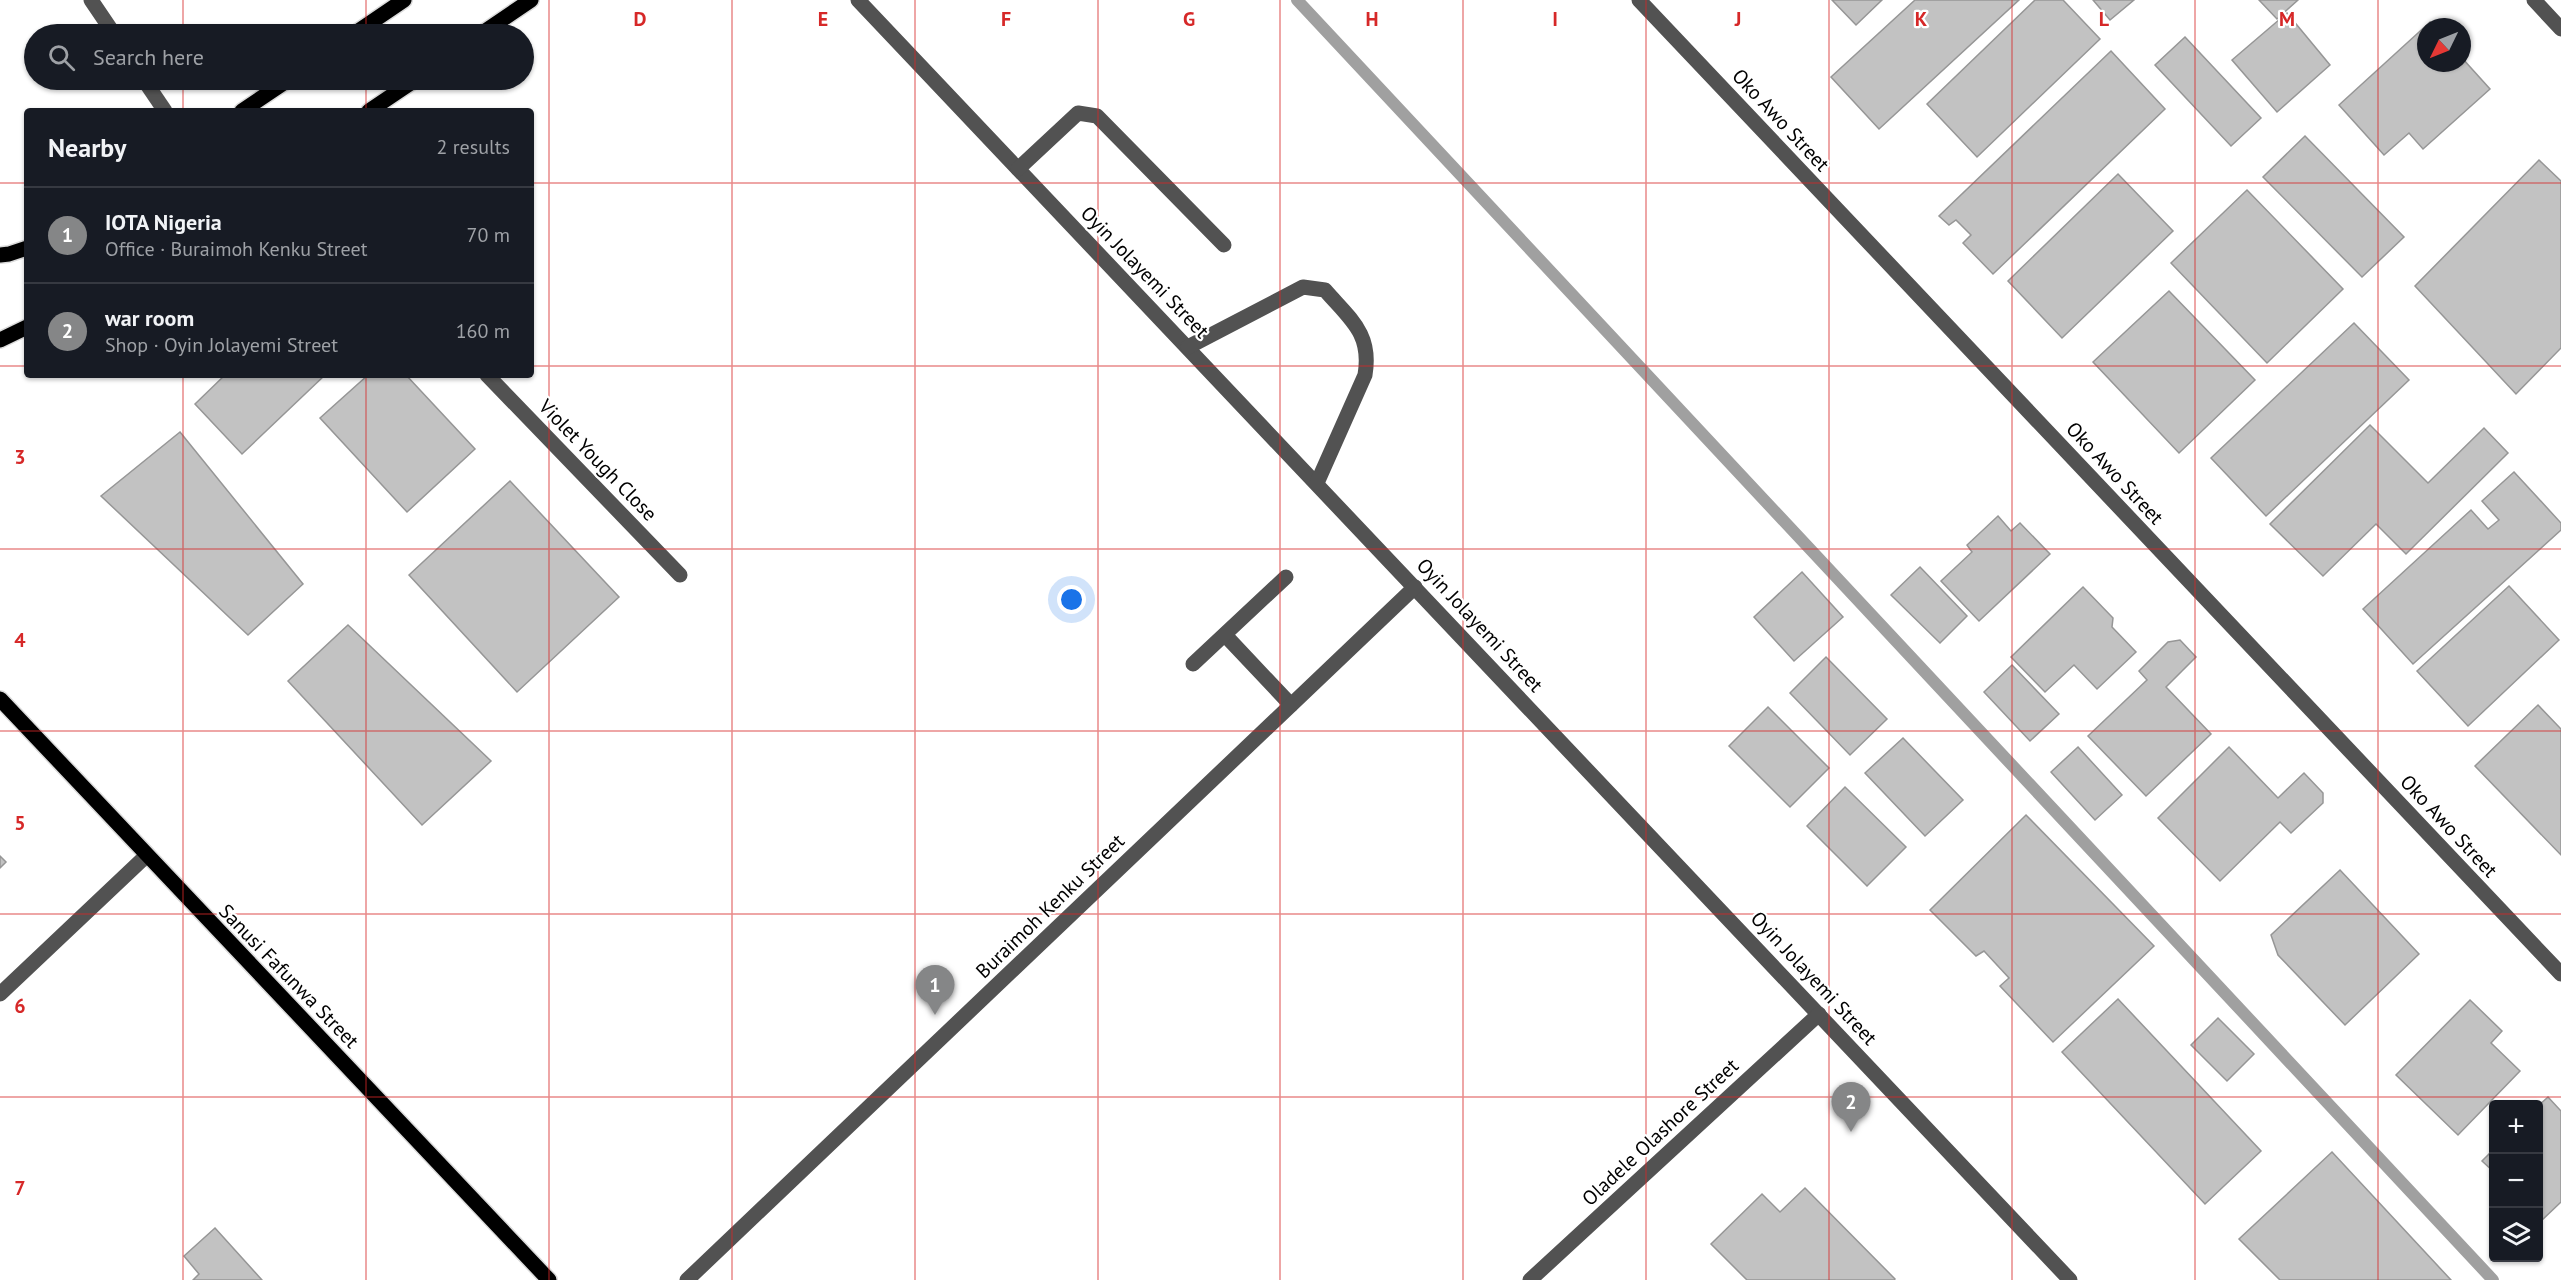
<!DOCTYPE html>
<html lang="en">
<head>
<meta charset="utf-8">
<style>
	:root { --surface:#171b24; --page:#20242c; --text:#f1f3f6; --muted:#9ea1a6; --line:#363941; --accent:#858687 }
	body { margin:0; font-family:"PT Sans",sans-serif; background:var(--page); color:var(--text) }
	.controls { position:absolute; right:18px; bottom:18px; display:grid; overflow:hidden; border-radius:6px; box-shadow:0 2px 4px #0004 }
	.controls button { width:54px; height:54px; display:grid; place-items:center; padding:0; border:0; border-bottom:2px solid var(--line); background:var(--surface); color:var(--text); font:30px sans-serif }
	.compass { position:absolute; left:2417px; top:18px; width:54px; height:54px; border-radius:50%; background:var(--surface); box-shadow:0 2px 4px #0004; rotate:227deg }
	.you { position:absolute; left:1072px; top:600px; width:21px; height:21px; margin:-15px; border:4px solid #fff; border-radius:50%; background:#1a73e8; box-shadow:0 0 0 9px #1a73e833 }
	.badge { display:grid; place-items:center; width:39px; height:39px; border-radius:50%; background:var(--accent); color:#fff; font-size:20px; font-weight:700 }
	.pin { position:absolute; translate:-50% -50px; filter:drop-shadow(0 2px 3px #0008) }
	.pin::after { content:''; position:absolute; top:32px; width:21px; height:18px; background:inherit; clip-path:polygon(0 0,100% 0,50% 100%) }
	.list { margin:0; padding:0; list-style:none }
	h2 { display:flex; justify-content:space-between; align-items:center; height:78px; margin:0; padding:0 24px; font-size:26px }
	h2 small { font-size:20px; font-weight:400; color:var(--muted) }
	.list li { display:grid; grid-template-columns:39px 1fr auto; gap:18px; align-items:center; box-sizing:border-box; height:96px; padding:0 24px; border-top:2px solid var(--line) }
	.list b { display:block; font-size:22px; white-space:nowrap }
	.list p { margin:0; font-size:20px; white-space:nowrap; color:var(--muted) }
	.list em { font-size:20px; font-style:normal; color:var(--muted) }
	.icon { flex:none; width:33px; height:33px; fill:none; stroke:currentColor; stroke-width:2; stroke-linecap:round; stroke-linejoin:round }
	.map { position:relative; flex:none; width:2561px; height:1280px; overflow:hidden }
	.search { position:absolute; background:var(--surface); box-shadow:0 2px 4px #0004; left:24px; top:24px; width:510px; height:66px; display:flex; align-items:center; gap:15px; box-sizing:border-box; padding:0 21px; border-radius:33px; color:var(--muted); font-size:22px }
	.panel { position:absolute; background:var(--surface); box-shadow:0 2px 4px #0004; left:24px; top:108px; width:510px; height:270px; border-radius:6px }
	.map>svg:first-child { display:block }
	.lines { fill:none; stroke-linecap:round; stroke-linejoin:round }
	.stream { stroke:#a0a0a0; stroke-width:12 }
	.building { fill:#c2c2c2; stroke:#969696; stroke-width:1.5 }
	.major-casing { stroke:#dbdbdb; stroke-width:18 }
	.minor { stroke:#525252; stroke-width:15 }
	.major { stroke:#000; stroke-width:15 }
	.grid { fill:none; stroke:#d62828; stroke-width:1.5; stroke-opacity:0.55 }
	.labels { text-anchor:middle; stroke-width:4.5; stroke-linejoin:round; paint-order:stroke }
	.street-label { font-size:20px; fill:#000; stroke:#fff }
	.grid-label { font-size:20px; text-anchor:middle; font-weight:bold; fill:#d62828; stroke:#fff; stroke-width:4.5; stroke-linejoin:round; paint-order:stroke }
</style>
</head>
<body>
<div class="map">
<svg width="2561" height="1280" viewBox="0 0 2561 1280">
	<rect width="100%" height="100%" fill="#fff"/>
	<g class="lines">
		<polyline class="stream" points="1297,0 2493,1280"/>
	</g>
	<g class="building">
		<polygon points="1832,0 1882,0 1856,25"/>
		<polygon points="1915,0 2019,0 1879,129 1831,77"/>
		<polygon points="2035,0 2063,0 2100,39 1977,157 1927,104"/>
		<polygon points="2093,0 2134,0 2110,20"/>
		<polygon points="2259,0 2298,0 2277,19"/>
		<polygon points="2287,13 2330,65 2277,112 2232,60"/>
		<polygon points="2430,22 2434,27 2426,27 2426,63 2462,63 2462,58 2490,89 2423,149 2409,133 2384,155 2339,105"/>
		<polygon points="2185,37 2261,118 2231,146 2155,65"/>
		<polygon points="2111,51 2165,109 1993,274 1963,243 1971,235 1956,220 1949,225 1939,216"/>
		<polygon points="2305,136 2404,237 2362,277 2263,177"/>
		<polygon points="2539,160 2561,181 2561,348 2516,394 2415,286"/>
		<polygon points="2118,174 2173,231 2062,338 2008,281"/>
		<polygon points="2247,190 2343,289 2267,363 2171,263"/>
		<polygon points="2169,291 2255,380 2179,453 2093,362"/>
		<polygon points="2354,323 2409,380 2266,516 2211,458"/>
		<polygon points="225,375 325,375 242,454 195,404"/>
		<polygon points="368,375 406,375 475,449 407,512 320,418"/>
		<polygon points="2370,425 2428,483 2484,428 2508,453 2406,554 2376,524 2323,576 2270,524"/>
		<polygon points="180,432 303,584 248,635 101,496"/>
		<polygon points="2514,472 2561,523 2561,530 2413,664 2363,609 2471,510 2488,529 2499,520 2482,501"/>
		<polygon points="510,481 619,597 517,692 409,575"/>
		<polygon points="1998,516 2011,531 2020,523 2050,554 1979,621 1941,581 1972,552 1967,545"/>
		<polygon points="1920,567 1967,616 1940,643 1891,595"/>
		<polygon points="1802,572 1843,617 1794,661 1754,617"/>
		<polygon points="2509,586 2559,640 2468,726 2417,671"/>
		<polygon points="2083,587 2113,618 2112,627 2136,652 2097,689 2074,665 2045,692 2011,657"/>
		<polygon points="348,625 491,761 422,825 288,681"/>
		<polygon points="2180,640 2196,657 2166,687 2211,734 2146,796 2088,736 2147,680 2139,671 2168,642"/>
		<polygon points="1826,657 1887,719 1850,755 1790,693"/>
		<polygon points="2012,665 2059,714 2030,741 1984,692"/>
		<polygon points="2538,705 2561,729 2561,855 2475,766"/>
		<polygon points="1768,707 1829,768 1790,807 1729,746"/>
		<polygon points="1903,738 1963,800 1925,836 1865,773"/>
		<polygon points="2078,747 2122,795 2095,820 2051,772"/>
		<polygon points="2229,747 2278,798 2304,773 2323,793 2323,803 2291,833 2280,822 2220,881 2158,818"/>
		<polygon points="1845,787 1906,847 1867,886 1807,826"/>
		<polygon points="2026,815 2154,946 2053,1042 2000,986 2009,978 1984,951 1976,956 1930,910"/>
		<polygon points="0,856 6,862 0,868"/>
		<polygon points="2340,870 2419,954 2345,1025 2278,955 2271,935"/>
		<polygon points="2118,999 2261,1151 2205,1204 2062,1052"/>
		<polygon points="2470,1000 2502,1031 2491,1043 2520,1071 2458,1135 2396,1075"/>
		<polygon points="2218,1018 2254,1054 2227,1081 2191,1045"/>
		<polygon points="2548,1097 2561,1111 2561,1202 2541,1221 2538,1219 2538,1106"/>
		<polygon points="2494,1149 2494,1172 2482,1161"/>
		<polygon points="2332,1152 2451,1280 2280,1280 2239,1239"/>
		<polygon points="1805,1188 1895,1279 1894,1280 1747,1280 1711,1244 1762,1194 1780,1212"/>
		<polygon points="215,1228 262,1280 193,1280 199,1274 184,1256"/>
	</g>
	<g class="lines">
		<defs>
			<g id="major">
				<polyline points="354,34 404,0"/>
				<polyline points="481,34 531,0"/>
				<polyline points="242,111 288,80"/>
				<polyline points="369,111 415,80"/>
				<polyline points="0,255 9,254 27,248"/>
				<polyline points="0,340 27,327"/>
				<polyline points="0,699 549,1280"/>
			</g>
		</defs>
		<use href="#major" class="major-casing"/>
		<g class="minor">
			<polyline points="91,0 114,34"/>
			<polyline points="858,0 2070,1280"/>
			<polyline points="1639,0 2561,974"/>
			<polyline points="2534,0 2561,29"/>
			<polyline points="144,80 165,111"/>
			<polyline points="1018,169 1078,113 1097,116 1224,245"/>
			<path d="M1188,347L1303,287L1325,290C1350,319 1372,333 1365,375L1317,483"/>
			<polyline points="487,375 680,575"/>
			<polyline points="1225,635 1291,705"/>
			<polyline points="1193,664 1286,577"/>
			<polyline points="0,994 146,856"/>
			<polyline points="687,1280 1415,587"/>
			<polyline points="1530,1280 1819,1014"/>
		</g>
		<use href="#major" class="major"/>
	</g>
	<path class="grid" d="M183,0V34M366,0V34M549,0V1280M732,0V1280M915,0V1280M1098,0V1280M1280,0V1280M1463,0V1280M1646,0V1280M1829,0V1280M2012,0V1280M2195,0V1280M2378,0V1280M183,80V111M366,80V111M0,183H27M531,183H2561M0,366H27M531,366H2561M183,375V1280M366,375V1280M0,549H2561M0,731H2561M0,914H2561M0,1097H2561"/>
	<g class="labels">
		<g class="street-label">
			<text transform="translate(1781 120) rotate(47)" y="7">Oko Awo Street</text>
			<text transform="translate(1145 272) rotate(46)" y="7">Oyin Jolayemi Street</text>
			<text transform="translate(598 460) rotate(46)" y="7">Violet Yough Close</text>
			<text transform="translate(2115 473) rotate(47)" y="7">Oko Awo Street</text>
			<text transform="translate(1480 625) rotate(47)" y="7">Oyin Jolayemi Street</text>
			<text transform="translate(2449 826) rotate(47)" y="7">Oko Awo Street</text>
			<text transform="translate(1050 906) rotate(-44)" y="7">Buraimoh Kenku Street</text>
			<text transform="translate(289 976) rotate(46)" y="7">Sanusi Fafunwa Street</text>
			<text transform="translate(1814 978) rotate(47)" y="7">Oyin Jolayemi Street</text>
			<text transform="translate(1660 1132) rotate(-43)" y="7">Oladele Olashore Street</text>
		</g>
	</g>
	<g class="grid-label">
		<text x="640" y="26">D</text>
		<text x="823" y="26">E</text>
		<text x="1006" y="26">F</text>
		<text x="1189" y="26">G</text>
		<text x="1372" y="26">H</text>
		<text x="1555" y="26">I</text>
		<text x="1738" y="26">J</text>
		<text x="1921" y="26">K</text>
		<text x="2104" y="26">L</text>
		<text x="2287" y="26">M</text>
		<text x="20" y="464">3</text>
		<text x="20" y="647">4</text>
		<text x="20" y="830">5</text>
		<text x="20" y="1013">6</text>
		<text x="20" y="1195">7</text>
	</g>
</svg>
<div class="controls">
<button>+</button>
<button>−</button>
<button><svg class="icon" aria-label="layers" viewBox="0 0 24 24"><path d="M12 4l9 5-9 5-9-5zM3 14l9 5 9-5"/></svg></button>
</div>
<svg class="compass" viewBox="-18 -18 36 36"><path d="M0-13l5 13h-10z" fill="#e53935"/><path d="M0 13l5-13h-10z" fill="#9ea1a6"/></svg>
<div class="you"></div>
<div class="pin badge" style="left:935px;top:1015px">1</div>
<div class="pin badge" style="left:1851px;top:1132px">2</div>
<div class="search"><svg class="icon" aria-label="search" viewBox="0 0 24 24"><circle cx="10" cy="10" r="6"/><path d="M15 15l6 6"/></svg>Search here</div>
<section class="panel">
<h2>Nearby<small>2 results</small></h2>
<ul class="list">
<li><span class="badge">1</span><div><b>IOTA Nigeria</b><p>Office · Buraimoh Kenku Street</p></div><em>70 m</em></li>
<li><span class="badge">2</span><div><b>war room</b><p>Shop · Oyin Jolayemi Street</p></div><em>160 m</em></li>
</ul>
</section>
</div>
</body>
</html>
